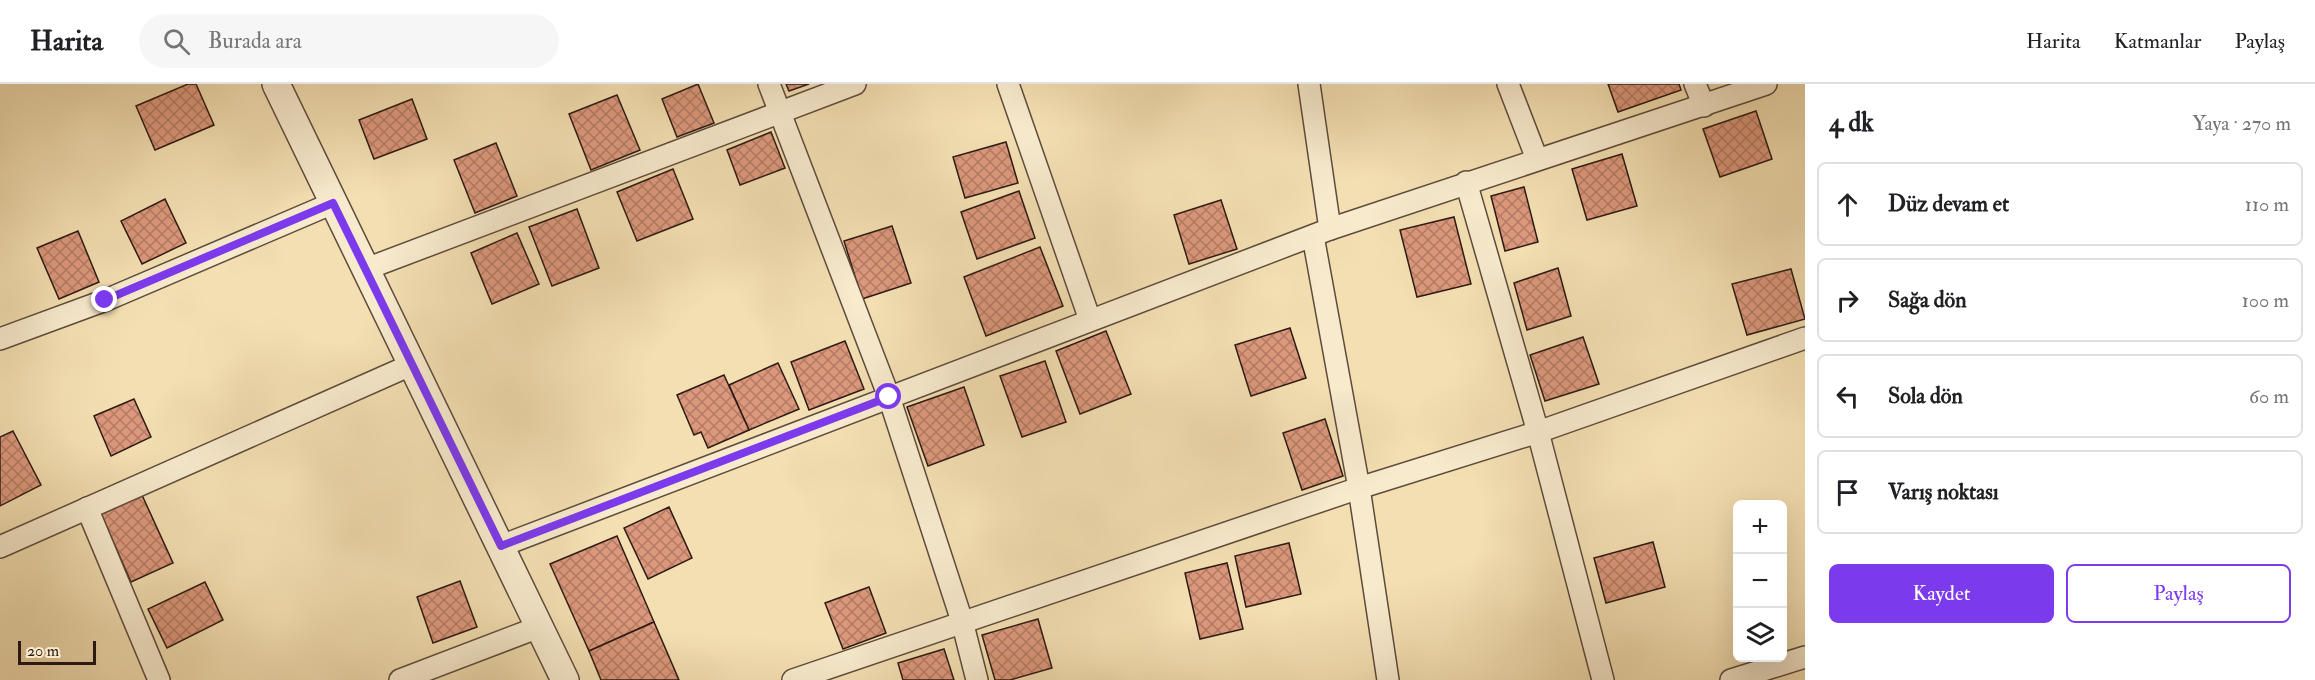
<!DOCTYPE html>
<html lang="tr">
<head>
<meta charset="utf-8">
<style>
	:root { --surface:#fff; --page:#f6f6f6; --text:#202124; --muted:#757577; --line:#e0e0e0; --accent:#7c3aed }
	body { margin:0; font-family:"IM FELL Double Pica",serif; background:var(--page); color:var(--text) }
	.controls { position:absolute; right:18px; bottom:18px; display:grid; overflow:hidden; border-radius:9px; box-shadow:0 6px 24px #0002 }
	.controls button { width:54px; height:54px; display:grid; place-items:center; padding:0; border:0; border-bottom:2px solid var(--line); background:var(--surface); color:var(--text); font:30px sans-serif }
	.scale { position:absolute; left:18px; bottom:15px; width:78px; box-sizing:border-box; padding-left:6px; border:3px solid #2d1a14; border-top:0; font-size:16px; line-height:21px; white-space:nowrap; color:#2d1a14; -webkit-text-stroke:4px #f7eacd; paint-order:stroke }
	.stop { position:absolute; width:18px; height:18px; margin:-14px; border:4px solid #7c3aed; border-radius:50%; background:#fff }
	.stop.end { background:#7c3aed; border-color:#fff; box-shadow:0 2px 6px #0008 }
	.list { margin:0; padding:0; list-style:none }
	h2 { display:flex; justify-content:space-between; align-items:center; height:78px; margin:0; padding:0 24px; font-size:26px }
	h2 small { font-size:20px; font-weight:400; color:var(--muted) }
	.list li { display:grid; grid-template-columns:39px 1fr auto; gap:18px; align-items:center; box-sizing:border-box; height:84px; margin:0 12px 12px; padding:0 12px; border:2px solid var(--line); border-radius:9px }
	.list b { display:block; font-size:22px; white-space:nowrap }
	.list em { font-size:20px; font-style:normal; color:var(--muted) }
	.actions { display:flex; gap:12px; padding:18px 24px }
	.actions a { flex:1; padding:14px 0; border:2px solid var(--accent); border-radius:9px; text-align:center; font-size:21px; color:var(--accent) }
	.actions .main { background:var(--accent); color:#fff }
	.icon { flex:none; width:33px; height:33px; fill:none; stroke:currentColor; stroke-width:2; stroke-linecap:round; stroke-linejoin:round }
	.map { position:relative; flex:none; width:1805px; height:596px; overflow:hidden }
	header { display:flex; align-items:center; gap:36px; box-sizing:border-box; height:84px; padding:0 30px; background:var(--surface); border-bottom:2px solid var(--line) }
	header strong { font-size:28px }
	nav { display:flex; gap:33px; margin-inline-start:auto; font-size:21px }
	.search { width:420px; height:54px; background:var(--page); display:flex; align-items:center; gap:15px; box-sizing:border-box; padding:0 21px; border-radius:33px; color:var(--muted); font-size:22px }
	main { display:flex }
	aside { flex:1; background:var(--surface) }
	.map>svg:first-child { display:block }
	.building { fill:url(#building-cross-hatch); stroke:#2d1a14; stroke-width:1.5 }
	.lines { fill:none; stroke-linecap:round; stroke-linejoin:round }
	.minor-casing { stroke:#5e4b3c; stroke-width:24 }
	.tertiary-casing { stroke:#5e4b3c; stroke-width:30 }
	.minor { stroke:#f7eacd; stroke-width:21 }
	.tertiary { stroke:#f7eacd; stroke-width:27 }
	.route { stroke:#7c3aed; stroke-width:8 }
</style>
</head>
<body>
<header>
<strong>Harita</strong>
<div class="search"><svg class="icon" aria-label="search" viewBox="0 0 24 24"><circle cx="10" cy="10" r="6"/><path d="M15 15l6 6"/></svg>Burada ara</div>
<nav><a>Harita</a><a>Katmanlar</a><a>Paylaş</a></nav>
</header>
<main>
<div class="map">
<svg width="1805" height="596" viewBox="0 0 1805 596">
	<defs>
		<pattern id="building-cross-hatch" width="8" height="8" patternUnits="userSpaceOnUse" patternTransform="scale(1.5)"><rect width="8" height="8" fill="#dc987c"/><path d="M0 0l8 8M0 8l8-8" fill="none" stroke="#b37b64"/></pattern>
	</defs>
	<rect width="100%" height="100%" fill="#f3dfb2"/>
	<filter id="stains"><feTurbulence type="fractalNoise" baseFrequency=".00333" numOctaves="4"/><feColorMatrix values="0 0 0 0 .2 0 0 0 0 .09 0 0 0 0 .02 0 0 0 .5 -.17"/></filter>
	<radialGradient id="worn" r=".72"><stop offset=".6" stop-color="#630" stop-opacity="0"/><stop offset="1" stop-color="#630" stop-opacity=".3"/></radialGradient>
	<g class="building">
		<polygon points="188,0 196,0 214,41 155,66 136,22"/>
		<polygon points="698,0 714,39 677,53 662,15"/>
		<polygon points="786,0 809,0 789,7"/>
		<polygon points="1608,0 1679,0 1681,6 1618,28"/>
		<polygon points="617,11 640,66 591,86 569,30"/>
		<polygon points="412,15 427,55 374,75 359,36"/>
		<polygon points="1756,27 1772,75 1720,93 1703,45"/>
		<polygon points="771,48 785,84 740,101 727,66"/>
		<polygon points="1006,58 1018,99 965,114 953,73"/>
		<polygon points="496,59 517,112 475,129 454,76"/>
		<polygon points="1622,70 1637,122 1587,136 1572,85"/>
		<polygon points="673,85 693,135 637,157 617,108"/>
		<polygon points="1524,103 1538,158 1505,167 1491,112"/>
		<polygon points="1019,107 1035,154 977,175 961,128"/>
		<polygon points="165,115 186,159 142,180 121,137"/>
		<polygon points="1221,116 1237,165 1189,180 1174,131"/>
		<polygon points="577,125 599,184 552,202 529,143"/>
		<polygon points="1454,133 1471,200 1417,213 1400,146"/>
		<polygon points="892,142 911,199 862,215 844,157"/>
		<polygon points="78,147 99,198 59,215 37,164"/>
		<polygon points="517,149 539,200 492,220 471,169"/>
		<polygon points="1040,163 1063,222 986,252 964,193"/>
		<polygon points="1558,184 1571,232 1527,246 1514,199"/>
		<polygon points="1791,185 1805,235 1747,251 1732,200"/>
		<polygon points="1290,244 1306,294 1251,312 1235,261"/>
		<polygon points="1106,247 1131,310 1080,330 1056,267"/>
		<polygon points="1583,253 1599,300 1545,317 1530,271"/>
		<polygon points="845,257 864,305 809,326 791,278"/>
		<polygon points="1045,277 1066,338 1022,353 1000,292"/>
		<polygon points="778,279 799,325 749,346 729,301"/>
		<polygon points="724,291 749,346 708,364 701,348 694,351 677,311"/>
		<polygon points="964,303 984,361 928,382 907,323"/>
		<polygon points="134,315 151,353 111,372 94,332"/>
		<polygon points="1325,335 1343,392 1302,406 1283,349"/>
		<polygon points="13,347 41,401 0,422 0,353"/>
		<polygon points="142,411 173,479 131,498 101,430"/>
		<polygon points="669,423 692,474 648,495 624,444"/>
		<polygon points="617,452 654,538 589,567 550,480"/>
		<polygon points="1653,458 1665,503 1606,519 1594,474"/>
		<polygon points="1289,459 1301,510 1246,523 1235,472"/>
		<polygon points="1227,479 1243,545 1200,555 1185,489"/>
		<polygon points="460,497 477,543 433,559 417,513"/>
		<polygon points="205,498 223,536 167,564 148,525"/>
		<polygon points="869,503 886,549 843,565 825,519"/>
		<polygon points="1038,535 1052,584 1010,596 995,596 982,551"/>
		<polygon points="654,538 679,596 601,596 589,567"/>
		<polygon points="944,565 954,596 903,596 898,579"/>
	</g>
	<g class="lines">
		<defs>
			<g id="minor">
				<polyline points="769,0 889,313 962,537 977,596"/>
				<polyline points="1008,0 1090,236"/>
				<polyline points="1309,0 1330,145"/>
				<polyline points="1508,0 1537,75"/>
				<polyline points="1695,0 1704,22"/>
				<polyline points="1466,98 1538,348 1603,596"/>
				<polyline points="1313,152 1359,404 1388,596"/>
				<polyline points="366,185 855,0"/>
				<polyline points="0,255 106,216 333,119"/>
				<polyline points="87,424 159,596"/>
				<polyline points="501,462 1330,145 1766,0"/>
				<polyline points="0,463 413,280"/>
				<polyline points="400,596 539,543"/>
				<polyline points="793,596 1359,404 1538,348 1805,254"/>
				<polyline points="1731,596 1805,573"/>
			</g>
			<polyline id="tertiary" points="276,0 565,596"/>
		</defs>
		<use href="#minor" class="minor-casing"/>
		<use href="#tertiary" class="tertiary-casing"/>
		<use href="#minor" class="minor"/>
		<use href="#tertiary" class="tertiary"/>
	</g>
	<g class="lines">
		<polyline class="route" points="105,216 333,119 501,462 889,313"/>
	</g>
	<rect width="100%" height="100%" filter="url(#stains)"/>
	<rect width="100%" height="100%" fill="url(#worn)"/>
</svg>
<div class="controls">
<button>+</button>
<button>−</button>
<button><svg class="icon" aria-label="layers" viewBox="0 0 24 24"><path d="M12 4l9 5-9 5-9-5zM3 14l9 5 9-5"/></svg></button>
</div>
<div class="scale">20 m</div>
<div class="stop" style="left:889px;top:313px"></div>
<div class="stop end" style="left:105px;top:216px"></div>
</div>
<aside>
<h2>4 dk<small>Yaya · 270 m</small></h2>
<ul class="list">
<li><svg class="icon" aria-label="ahead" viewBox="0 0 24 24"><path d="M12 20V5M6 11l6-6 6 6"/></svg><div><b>Düz devam et</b></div><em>110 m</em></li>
<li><svg class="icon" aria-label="right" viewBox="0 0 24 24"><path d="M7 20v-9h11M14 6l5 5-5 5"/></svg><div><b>Sağa dön</b></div><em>100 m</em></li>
<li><svg class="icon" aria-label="left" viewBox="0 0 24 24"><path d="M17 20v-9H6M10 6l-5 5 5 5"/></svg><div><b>Sola dön</b></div><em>60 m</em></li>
<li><svg class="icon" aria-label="arrive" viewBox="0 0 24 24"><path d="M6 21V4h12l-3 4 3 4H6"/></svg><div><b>Varış noktası</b></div></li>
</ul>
<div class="actions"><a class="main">Kaydet</a><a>Paylaş</a></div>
</aside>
</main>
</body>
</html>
